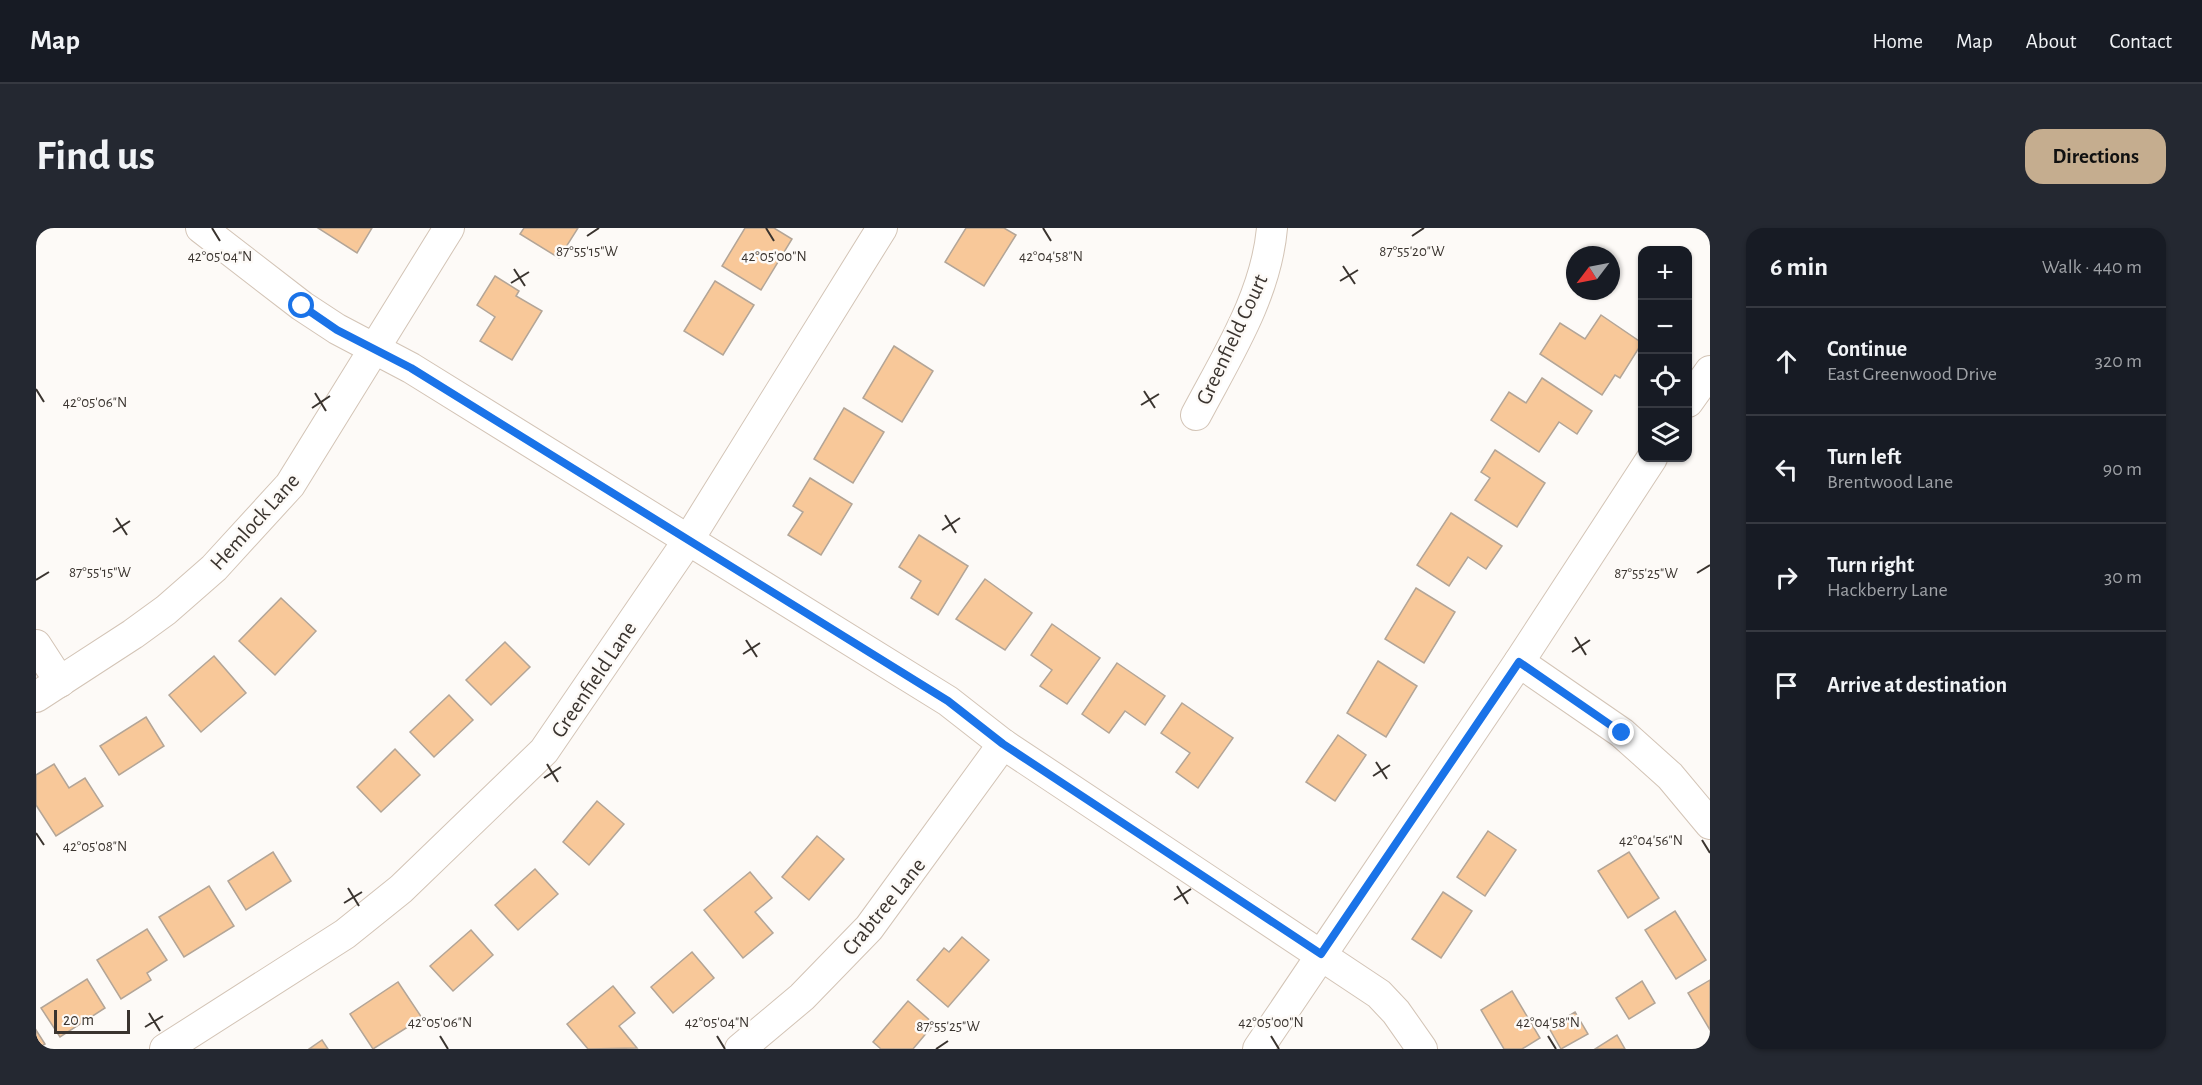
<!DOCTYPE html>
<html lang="en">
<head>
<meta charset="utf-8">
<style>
	:root { --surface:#171b24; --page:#242831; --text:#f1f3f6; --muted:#9ea1a6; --line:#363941; --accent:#c5ad8f }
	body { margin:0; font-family:"Alegreya Sans",sans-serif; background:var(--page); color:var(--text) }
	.controls { position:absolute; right:18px; top:18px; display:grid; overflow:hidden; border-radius:12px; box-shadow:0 2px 4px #0004 }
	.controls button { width:54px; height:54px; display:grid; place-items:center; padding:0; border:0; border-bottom:2px solid var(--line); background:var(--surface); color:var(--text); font:30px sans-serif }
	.compass { position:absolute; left:1530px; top:18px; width:54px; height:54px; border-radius:50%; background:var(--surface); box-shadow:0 2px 4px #0004; rotate:238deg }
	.scale { position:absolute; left:18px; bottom:15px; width:76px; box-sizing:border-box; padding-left:6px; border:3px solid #3a342f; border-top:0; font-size:16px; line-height:21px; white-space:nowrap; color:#3a342f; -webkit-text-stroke:4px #fdfaf7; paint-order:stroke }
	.stop { position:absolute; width:18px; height:18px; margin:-14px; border:4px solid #1a73e8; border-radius:50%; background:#fff }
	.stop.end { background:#1a73e8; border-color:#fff; box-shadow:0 2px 6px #0008 }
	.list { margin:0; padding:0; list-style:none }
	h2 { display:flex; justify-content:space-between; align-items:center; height:78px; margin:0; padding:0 24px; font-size:26px }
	h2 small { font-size:20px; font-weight:400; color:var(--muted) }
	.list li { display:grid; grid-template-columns:39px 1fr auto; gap:18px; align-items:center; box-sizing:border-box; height:108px; padding:0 24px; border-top:2px solid var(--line) }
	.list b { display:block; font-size:22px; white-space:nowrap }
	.list p { margin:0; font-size:20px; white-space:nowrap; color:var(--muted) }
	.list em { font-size:20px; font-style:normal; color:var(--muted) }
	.icon { flex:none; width:33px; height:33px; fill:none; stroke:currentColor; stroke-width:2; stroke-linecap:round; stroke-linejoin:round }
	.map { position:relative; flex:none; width:1674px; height:821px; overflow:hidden; border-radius:18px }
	header { display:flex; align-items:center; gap:36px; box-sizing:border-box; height:84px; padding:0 30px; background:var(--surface); border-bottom:2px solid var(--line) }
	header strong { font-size:28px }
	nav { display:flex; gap:33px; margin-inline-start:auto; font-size:21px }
	.intro { display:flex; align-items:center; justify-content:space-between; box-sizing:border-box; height:144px; padding:0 36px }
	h1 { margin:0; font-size:42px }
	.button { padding:15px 27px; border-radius:18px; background:var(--accent); color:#111; font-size:21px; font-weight:700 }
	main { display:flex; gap:36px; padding:0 36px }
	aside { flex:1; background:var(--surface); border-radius:18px; box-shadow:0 2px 4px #0004 }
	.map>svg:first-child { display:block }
	.building { fill:#f8c899; stroke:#b3a597; stroke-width:1.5 }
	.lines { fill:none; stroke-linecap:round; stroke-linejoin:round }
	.street-casing { stroke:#d3c4b6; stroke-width:32 }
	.street { stroke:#fff; stroke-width:30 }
	.route { stroke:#1a73e8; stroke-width:8 }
	.ticks { fill:none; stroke:#3a342f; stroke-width:2 }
	.labels { text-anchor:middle; stroke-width:5; stroke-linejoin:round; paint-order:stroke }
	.street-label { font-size:22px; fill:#3a342f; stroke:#fdfaf7 }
	.ticks-label { font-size:15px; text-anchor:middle; fill:#3a342f; stroke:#fdfaf7; stroke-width:5; stroke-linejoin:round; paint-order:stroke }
</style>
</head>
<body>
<header>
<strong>Map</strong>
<nav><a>Home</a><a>Map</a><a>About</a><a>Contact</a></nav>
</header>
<div class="intro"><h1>Find us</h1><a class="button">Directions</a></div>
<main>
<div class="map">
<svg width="1674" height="821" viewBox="0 0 1674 821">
	<rect width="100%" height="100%" fill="#fdfaf7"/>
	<g class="building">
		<polygon points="282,0 336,0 321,25"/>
		<polygon points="488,0 542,0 523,30 484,6"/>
		<polygon points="709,0 738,0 756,11 725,62 686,38"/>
		<polygon points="930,0 968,0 980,7 948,58 909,34"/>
		<polygon points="459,48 483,63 480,68 506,83 476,132 444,113 459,89 441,77"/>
		<polygon points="679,53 718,77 687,127 648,103"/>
		<polygon points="1565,87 1606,115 1584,150 1579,147 1566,167 1504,126 1524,95 1549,111"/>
		<polygon points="858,118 897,143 866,194 827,170"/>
		<polygon points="1506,150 1556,183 1541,206 1523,194 1503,224 1455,192 1473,164 1490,175"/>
		<polygon points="808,180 848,204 817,255 778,231"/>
		<polygon points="1459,222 1509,255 1481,299 1439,272 1454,250 1445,244"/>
		<polygon points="774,250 816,276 785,327 752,307 767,284 757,278"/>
		<polygon points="1415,285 1466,318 1450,341 1432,329 1413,358 1381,337"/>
		<polygon points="883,307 932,338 902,387 875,370 885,353 863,339"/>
		<polygon points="949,351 996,385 969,422 920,391"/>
		<polygon points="1380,360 1419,384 1388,435 1349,411"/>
		<polygon points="245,370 280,403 239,447 203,413"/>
		<polygon points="1016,396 1064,430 1031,476 1004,458 1016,442 995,427"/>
		<polygon points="469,414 494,439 455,477 430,452"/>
		<polygon points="178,428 210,465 165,504 133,467"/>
		<polygon points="1342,433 1381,458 1350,509 1311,485"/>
		<polygon points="1081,435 1129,468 1109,497 1089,483 1073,505 1046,486"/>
		<polygon points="413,467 437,492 398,529 374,504"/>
		<polygon points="1146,475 1197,510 1162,560 1140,544 1154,525 1125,505"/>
		<polygon points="110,489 128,518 83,547 64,518"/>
		<polygon points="1302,507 1330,527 1299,573 1270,554"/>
		<polygon points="359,521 384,547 345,584 321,559"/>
		<polygon points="18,536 33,560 49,550 67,578 20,608 0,577 0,547"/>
		<polygon points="561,573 588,596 553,637 527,614"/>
		<polygon points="1452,603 1480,622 1449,668 1421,649"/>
		<polygon points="781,608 808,631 773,672 746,649"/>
		<polygon points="237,624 255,653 210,682 192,653"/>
		<polygon points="1593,624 1623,670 1592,690 1562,643"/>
		<polygon points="499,641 522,666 482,702 459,677"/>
		<polygon points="714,644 736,670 719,684 737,705 707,730 668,682"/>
		<polygon points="173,658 198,698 148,729 123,689"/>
		<polygon points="1407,664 1436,683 1405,730 1376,711"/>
		<polygon points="1639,683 1670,732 1640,751 1609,702"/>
		<polygon points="111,701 131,732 111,745 115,752 85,771 61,732"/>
		<polygon points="435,702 457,727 417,763 394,738"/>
		<polygon points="926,709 953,732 912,779 881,752 908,720 913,724"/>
		<polygon points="656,724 678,750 637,785 615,759"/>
		<polygon points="51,751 69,780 24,809 5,780"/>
		<polygon points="1674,752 1674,802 1652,765"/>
		<polygon points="1606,753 1619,775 1593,791 1580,770"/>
		<polygon points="362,754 386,790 337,821 314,786"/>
		<polygon points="577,758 599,785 583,798 601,820 552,821 531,796"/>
		<polygon points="1476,763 1504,810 1486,821 1468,821 1445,782"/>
		<polygon points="872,773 898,796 877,821 845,821 837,814"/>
		<polygon points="1539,784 1552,806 1525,821 1513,800"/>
		<polygon points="0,802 9,816 1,821 0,821"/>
		<polygon points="1581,807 1589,821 1559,821"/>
		<polygon points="286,812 292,821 273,821"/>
	</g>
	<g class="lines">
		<defs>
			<g id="street">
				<polyline points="165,0 266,78 301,101 375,140 912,473 967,516 1343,766 1360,784 1386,821"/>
				<polyline points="1652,174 1674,143"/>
				<path d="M1160,187C1191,128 1230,68 1236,0"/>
				<polyline points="0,417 24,454"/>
				<polyline points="1483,434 1586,505 1634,548 1674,596"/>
				<polyline points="0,469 97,406 130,382 178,340 254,257 413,0"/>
				<polyline points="129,821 309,706 365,661 508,523 651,314 846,0"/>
				<polyline points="704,821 766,769 833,700 967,516"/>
				<polyline points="1222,821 1483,434 1616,230"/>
			</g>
		</defs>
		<use href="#street" class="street-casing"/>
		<use href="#street" class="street"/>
	</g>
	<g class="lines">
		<polyline class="route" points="266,78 301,102 375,140 912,473 967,516 1285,726 1483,434 1586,505"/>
	</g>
	<path class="ticks" d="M176,0L184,13M730,0L738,13M1007,0L1015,13M551,8L563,0M1376,8L1388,0M1307,38L1319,56M478,41L489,58M1304,53L1322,42M475,55L493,44M0,161L8,174M1108,163L1119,180M279,165L290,183M1105,177L1123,166M276,180L294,168M909,287L920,305M80,290L91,307M906,302L924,290M77,304L94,293M1661,345L1674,337M0,352L13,344M1539,409L1550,427M710,412L721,429M1536,424L1554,412M707,426L724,415M1340,534L1351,551M511,536L522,554M1337,548L1354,537M508,550L525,539M0,605L8,617M1666,612L1674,625M1141,658L1152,676M312,660L323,678M1138,672L1155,661M308,675L326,664M113,785L124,803M109,799L127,788M404,808L412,821M681,808L689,821M1235,808L1243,821M1512,808L1520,821M900,821L912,813"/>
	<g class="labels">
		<g class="street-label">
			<text transform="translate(1195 111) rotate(-65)" y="8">Greenfield Court</text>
			<text transform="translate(218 293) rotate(-48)" y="8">Hemlock Lane</text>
			<text transform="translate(557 451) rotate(-56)" y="8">Greenfield Lane</text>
			<text transform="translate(847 678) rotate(-51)" y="8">Crabtree Lane</text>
		</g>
	</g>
	<g class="ticks-label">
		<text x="551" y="28">87°55'15"W</text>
		<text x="1376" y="28">87°55'20"W</text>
		<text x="1015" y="33">42°04'58"N</text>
		<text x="184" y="33">42°05'04"N</text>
		<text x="738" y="33">42°05'00"N</text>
		<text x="59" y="179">42°05'06"N</text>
		<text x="64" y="349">87°55'15"W</text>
		<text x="1610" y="350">87°55'25"W</text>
		<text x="1615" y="617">42°04'56"N</text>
		<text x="59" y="623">42°05'08"N</text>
		<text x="404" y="799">42°05'06"N</text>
		<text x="681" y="799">42°05'04"N</text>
		<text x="1235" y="799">42°05'00"N</text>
		<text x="1512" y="799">42°04'58"N</text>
		<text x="912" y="803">87°55'25"W</text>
	</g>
</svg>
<div class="controls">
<button>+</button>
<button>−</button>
<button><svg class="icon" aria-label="locate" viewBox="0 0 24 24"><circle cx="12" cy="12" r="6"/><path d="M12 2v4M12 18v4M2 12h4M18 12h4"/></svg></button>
<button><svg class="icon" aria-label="layers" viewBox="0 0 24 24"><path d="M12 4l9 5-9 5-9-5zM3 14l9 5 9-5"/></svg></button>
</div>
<svg class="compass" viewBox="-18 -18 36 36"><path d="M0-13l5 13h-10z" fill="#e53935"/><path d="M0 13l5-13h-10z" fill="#9ea1a6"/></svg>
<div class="scale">20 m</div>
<div class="stop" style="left:266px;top:78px"></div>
<div class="stop end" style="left:1586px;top:505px"></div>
</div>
<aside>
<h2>6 min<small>Walk · 440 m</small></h2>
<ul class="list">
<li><svg class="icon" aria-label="ahead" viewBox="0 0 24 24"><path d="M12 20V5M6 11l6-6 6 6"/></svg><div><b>Continue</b><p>East Greenwood Drive</p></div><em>320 m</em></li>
<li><svg class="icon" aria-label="left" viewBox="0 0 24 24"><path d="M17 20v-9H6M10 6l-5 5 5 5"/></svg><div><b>Turn left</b><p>Brentwood Lane</p></div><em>90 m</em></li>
<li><svg class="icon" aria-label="right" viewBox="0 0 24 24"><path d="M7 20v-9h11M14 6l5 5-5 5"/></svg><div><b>Turn right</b><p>Hackberry Lane</p></div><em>30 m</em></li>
<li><svg class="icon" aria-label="arrive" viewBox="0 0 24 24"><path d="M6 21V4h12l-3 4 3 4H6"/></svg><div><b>Arrive at destination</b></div></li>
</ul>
</aside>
</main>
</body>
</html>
